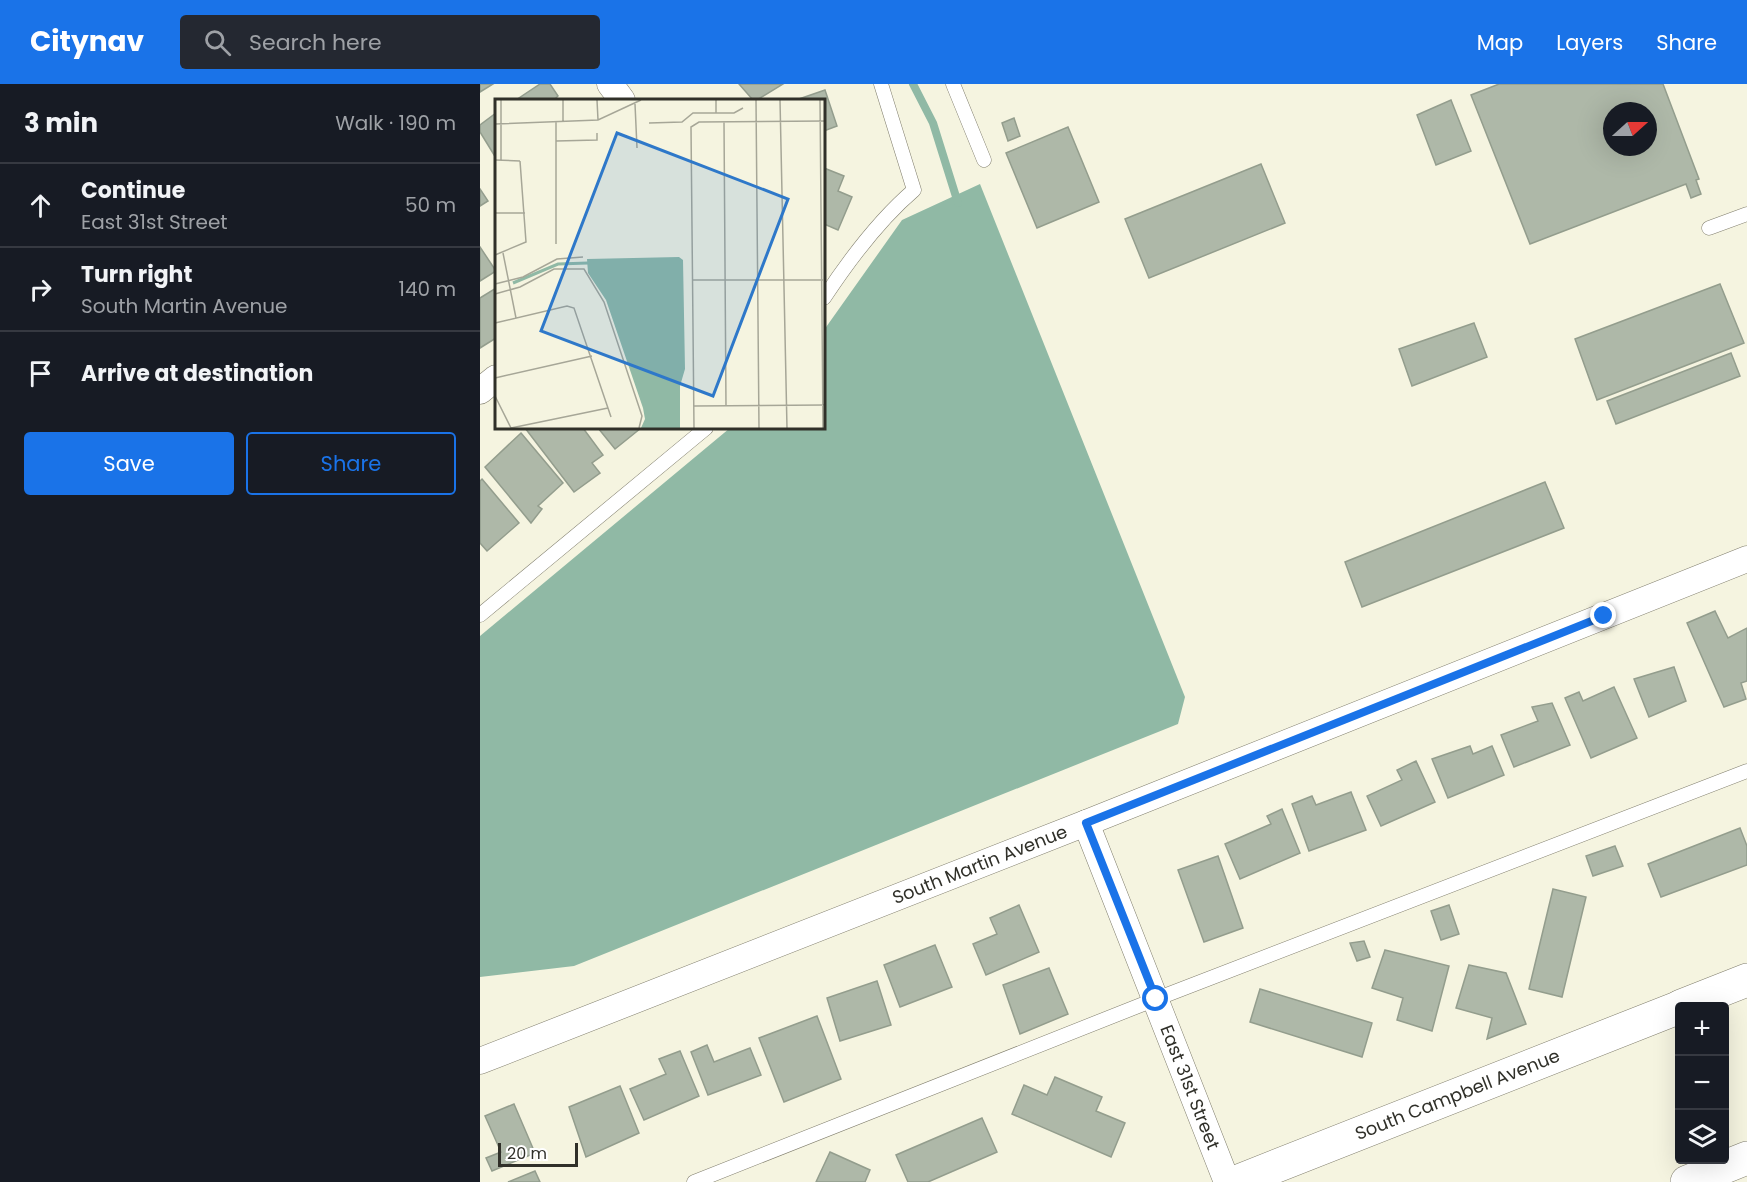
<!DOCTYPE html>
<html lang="en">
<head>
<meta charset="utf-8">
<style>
	:root { --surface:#171b24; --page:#242831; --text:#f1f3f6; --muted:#9ea1a6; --line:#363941; --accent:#1a73e8 }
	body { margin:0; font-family:Poppins,sans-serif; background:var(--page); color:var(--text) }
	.controls { position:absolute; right:18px; bottom:18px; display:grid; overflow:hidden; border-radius:6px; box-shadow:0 6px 24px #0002 }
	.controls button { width:54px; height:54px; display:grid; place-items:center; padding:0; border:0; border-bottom:2px solid var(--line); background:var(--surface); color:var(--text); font:30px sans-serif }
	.compass { position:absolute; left:1123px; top:18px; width:54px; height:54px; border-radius:50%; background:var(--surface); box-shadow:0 6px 24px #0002; rotate:69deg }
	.scale { position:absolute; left:18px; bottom:15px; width:80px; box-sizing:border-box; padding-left:6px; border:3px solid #303029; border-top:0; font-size:16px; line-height:21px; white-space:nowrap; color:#303029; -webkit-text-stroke:4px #fff; paint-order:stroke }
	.stop { position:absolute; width:18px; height:18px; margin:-14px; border:4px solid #1a73e8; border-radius:50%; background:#fff }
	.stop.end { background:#1a73e8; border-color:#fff; box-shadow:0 2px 6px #0008 }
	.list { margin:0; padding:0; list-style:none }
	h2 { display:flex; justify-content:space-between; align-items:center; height:78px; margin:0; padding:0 24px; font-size:26px }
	h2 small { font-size:20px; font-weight:400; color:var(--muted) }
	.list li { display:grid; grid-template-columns:39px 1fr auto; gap:18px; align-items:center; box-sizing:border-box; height:84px; padding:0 24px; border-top:2px solid var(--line) }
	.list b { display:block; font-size:22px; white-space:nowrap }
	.list p { margin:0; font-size:20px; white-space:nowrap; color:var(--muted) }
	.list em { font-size:20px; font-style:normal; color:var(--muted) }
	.actions { display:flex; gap:12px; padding:18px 24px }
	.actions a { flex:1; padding:14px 0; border:2px solid var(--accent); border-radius:6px; text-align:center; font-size:21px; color:var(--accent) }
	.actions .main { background:var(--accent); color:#fff }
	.icon { flex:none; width:33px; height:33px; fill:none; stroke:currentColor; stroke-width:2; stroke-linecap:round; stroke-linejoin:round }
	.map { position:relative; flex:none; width:1267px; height:1098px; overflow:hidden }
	header { display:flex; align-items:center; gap:36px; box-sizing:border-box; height:84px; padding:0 30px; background:var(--accent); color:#fff }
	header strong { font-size:28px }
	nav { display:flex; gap:33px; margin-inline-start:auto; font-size:21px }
	.search { width:420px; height:54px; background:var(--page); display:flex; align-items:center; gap:15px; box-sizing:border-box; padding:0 21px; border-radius:6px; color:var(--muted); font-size:22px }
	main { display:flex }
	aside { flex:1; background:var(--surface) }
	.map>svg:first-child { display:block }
	.water { fill:#90b9a5 }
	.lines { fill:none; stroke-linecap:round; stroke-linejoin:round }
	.stream { stroke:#90b9a5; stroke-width:8 }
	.building { fill:#aeb8a8; stroke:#939d8d; stroke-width:1.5; fill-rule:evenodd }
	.lane-casing { stroke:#807e6d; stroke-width:15 }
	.street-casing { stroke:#807e6d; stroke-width:27 }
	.secondary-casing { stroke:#807e6d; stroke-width:34 }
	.lane { stroke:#fff; stroke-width:14 }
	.street { stroke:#fff; stroke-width:26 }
	.secondary { stroke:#fff; stroke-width:33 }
	.route { stroke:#1a73e8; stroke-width:8 }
	.labels { text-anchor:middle; stroke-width:4.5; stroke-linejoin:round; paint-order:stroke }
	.street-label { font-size:18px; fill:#303029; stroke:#fff }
	.inset-river { fill:none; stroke:#90b9a5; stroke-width:3 }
	.inset-road { fill:none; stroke:#a6a697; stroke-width:1.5 }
	.view { fill:#2e78c9; fill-opacity:0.15; stroke:#2e78c9; stroke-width:3 }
	.inset-edge { fill:none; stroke:#303029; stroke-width:3 }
</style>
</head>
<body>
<header>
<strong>Citynav</strong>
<div class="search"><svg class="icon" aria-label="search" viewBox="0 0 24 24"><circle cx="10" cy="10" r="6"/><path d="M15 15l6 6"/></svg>Search here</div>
<nav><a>Map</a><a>Layers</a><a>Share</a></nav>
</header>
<main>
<aside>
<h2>3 min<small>Walk · 190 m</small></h2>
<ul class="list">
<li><svg class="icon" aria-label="ahead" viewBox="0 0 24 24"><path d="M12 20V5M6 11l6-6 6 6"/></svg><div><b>Continue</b><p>East 31st Street</p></div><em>50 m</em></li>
<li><svg class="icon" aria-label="right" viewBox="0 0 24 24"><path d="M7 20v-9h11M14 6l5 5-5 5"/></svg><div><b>Turn right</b><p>South Martin Avenue</p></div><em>140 m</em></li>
<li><svg class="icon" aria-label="arrive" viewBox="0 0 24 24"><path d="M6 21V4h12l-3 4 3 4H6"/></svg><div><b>Arrive at destination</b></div></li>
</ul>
<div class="actions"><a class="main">Save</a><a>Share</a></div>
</aside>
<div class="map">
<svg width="1267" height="1098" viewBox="0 0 1267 1098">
	<rect width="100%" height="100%" fill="#f5f4e0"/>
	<polygon class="water" points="500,100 705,613 698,640 94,882 0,893 0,552 250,344 344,344 344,246 422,136"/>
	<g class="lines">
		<polyline class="stream" points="433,0 453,39 478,119"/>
	</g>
	<g class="building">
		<polygon points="0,0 13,0 0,8"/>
		<polygon points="60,0 70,0 78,12 74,16 36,16"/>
		<polygon points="259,0 303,0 277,16 273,16"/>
		<path d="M1019,0H1183L1219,95L1216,96L1221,110L1211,114L1206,100L1050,160L991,11ZM1132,27H1168V63H1132Z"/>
		<polygon points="345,6 357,42 344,47 344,16 316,16"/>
		<polygon points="971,16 991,67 956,81 937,31"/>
		<polygon points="16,29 16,74 0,48 0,41"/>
		<polygon points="534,34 540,52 528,57 522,39"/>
		<polygon points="588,43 619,118 557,144 526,69"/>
		<polygon points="781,80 805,139 669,194 645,135"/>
		<polygon points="344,84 364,92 358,107 372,113 358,146 344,140"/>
		<polygon points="0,105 8,117 0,122"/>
		<polygon points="0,163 16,187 0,197"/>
		<polygon points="1240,200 1264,259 1117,316 1095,255"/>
		<polygon points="16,204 16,254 0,264 0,214"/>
		<polygon points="994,239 1007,273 932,302 919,265"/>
		<polygon points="1251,269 1260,292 1136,340 1127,317"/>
		<polygon points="45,344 103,344 123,371 112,379 120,389 94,408"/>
		<polygon points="118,344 161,344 135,365"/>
		<polygon points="41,349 83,399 58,422 62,425 51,439 5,383"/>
		<polygon points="2,395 39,439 7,467 0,459 0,397"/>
		<polygon points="1065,398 1084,444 882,523 865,478"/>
		<polygon points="1235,527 1248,554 1267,544 1267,597 1261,599 1266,615 1244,623 1207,539"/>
		<polygon points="1194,583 1206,617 1169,633 1154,595"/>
		<polygon points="1134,603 1157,654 1111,674 1085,614 1099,608 1103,617"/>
		<polygon points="1072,619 1090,661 1034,683 1021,651 1058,637 1052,623"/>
		<polygon points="990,662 993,670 1012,662 1024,691 968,714 952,675"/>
		<polygon points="936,677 955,718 901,742 887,712 922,696 917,686"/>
		<polygon points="871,708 886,746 829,767 812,720 832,712 836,721"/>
		<polygon points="802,725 820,769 760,795 745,760 791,740 787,732"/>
		<polygon points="1260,744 1267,762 1267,781 1181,813 1168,780"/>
		<polygon points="1135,762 1143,782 1113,792 1106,772"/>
		<polygon points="738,772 763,844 724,858 698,786"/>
		<polygon points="1073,805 1106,813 1082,913 1049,905"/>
		<polygon points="539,821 559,868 506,891 493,860 517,850 510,834"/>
		<polygon points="969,821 979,850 961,856 951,827"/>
		<polygon points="884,857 890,873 877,877 870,859"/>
		<polygon points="455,861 472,903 420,923 404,881"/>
		<polygon points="905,866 969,882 952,947 917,936 923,914 892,904"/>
		<polygon points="989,881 1026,889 1046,940 1007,955 1012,934 976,924"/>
		<polygon points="569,884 588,930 540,950 523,901"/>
		<polygon points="397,897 411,941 360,957 347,914"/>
		<polygon points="780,905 892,939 882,973 770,938"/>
		<polygon points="337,932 361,995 304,1018 279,954"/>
		<polygon points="227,961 234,978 270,964 281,991 228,1011 211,968"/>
		<polygon points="200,967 219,1012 164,1036 150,1005 186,990 179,975"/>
		<polygon points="575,993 622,1013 616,1027 645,1039 631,1073 532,1030 544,1001 567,1011"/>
		<polygon points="140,1002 159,1049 106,1073 89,1023"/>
		<polygon points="34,1020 55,1069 12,1087 6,1074 21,1068 5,1032"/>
		<polygon points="502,1034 517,1068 448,1098 428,1098 416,1071"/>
		<polygon points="350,1068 390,1086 385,1098 336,1098"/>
		<polygon points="55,1087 60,1098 28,1098"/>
	</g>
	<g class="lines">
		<defs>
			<g id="lane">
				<polyline points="473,0 504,76"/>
				<polyline points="1229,144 1267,130"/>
				<path d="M344,214C369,176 399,136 434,106L401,0"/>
				<polyline points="0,531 226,344"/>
				<polyline points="214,1098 676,915 1267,687"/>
			</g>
			<g id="street">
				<polyline points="130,0 142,16"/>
				<polyline points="0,307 16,294"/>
				<path id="s1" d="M606,739L747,1098"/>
				<path id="s2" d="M0,977L606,739L1267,475"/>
			</g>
			<g id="secondary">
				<polyline points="1201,922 1267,896"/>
				<path id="s3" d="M756,1098L1200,923"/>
				<polyline points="1207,1098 1267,1074"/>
			</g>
		</defs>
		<use href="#lane" class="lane-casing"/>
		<use href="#street" class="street-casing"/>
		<use href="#secondary" class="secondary-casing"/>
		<use href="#lane" class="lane"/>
		<use href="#street" class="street"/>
		<use href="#secondary" class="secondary"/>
	</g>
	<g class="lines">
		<polyline class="route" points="676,915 606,739 1124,532"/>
	</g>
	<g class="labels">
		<g class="street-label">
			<text dy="6" stroke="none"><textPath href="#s2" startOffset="537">South Martin Avenue</textPath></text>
			<text dy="6" stroke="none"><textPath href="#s1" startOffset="284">East 31st Street</textPath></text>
			<text dy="6" stroke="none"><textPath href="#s3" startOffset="238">South Campbell Avenue</textPath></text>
		</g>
	</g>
	<g transform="translate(15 15)">
		<rect width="330" height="330" fill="#f5f4e0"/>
		<path d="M184,158L188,161L190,270L185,287V329H146L150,320L148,309L111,201L93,174L92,160Z" fill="#90b9a5"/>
		<path class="inset-river" d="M18,184L63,165L93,164"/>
		<path class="inset-road" d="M68,1V23M102,1L103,21M221,1V14H239L248,9M261,1L264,329M285,1L292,329M325,1L328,329M140,5L142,49M61,23V145M229,23L231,307M154,24L187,23L198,14H221M0,25L103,21L146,1M61,42L102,41V34M0,61L25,62M6,61V1M0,114H30M8,154L21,219M0,156L31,143L25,62M198,181H328M0,185L28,178L62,160L88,158M0,195L25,188L59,170H89L109,203L147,317L144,329M0,224L72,207L79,209L116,318M0,279L97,257M0,297L16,329M199,307L329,306M16,329L113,309M199,329L196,28L204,23L330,22"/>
		<path class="view" d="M122,34L293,100L218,297L46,232Z"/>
		<rect width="330" height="330" class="inset-edge"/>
	</g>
</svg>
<div class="controls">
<button>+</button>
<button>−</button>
<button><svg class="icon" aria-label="layers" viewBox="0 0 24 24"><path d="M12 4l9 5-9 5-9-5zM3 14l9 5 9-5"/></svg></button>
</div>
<svg class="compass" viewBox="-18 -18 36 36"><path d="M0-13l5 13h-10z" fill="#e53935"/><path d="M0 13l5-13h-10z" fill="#9ea1a6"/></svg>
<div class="scale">20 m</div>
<div class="stop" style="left:676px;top:915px"></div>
<div class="stop end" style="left:1124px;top:532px"></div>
</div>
</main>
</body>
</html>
